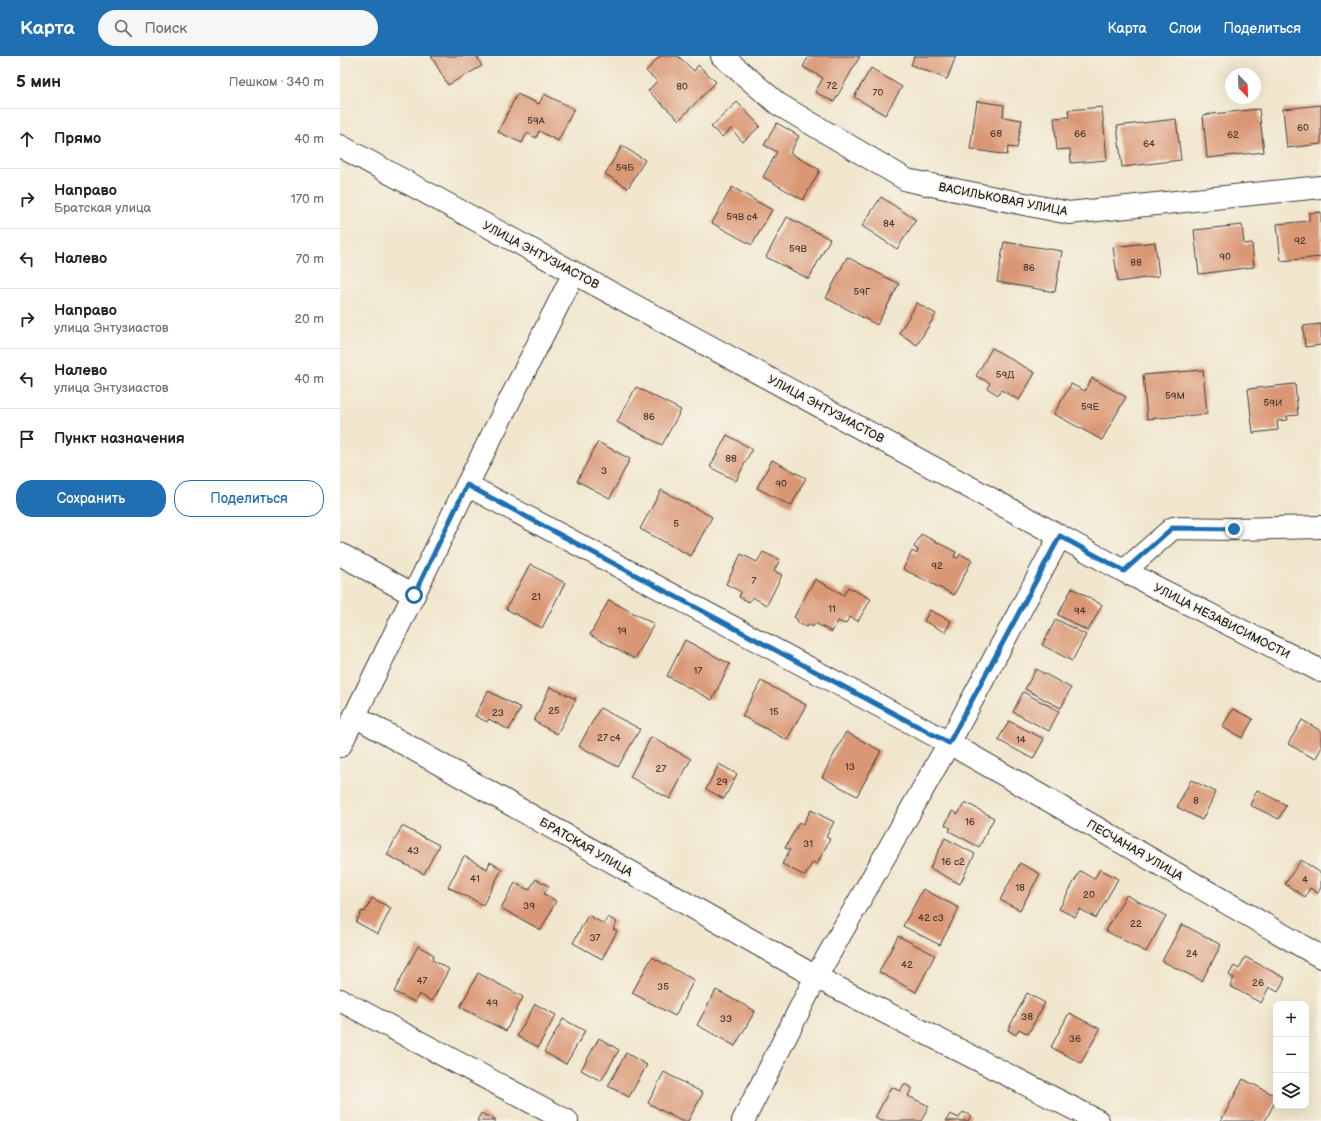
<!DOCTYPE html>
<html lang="ru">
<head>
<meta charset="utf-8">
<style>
	:root { --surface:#fff; --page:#f6f6f6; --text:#202124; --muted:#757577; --line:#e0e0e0; --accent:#1f6fb2 }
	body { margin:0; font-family:"Balsamiq Sans",sans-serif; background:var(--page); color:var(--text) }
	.controls { position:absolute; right:12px; bottom:12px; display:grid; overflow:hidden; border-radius:8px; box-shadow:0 4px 16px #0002 }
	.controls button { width:36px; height:36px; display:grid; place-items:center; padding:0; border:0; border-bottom:1px solid var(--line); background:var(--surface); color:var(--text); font:20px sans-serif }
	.compass { position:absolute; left:885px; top:12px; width:36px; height:36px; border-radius:50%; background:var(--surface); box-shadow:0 4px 16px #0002; rotate:157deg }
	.stop { position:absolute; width:12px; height:12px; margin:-9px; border:3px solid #1f6fb2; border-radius:50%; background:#fff }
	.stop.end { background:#1f6fb2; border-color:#fff; box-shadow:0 1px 4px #0008 }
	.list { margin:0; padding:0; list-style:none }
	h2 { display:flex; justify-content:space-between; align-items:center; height:52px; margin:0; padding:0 16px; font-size:17px }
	h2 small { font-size:13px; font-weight:400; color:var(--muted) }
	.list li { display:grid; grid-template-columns:26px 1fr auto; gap:12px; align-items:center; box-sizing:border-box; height:60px; padding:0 16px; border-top:1px solid var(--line) }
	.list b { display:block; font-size:15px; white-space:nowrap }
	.list p { margin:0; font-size:13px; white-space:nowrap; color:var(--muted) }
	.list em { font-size:13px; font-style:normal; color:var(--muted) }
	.actions { display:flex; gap:8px; padding:12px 16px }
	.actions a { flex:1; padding:9px 0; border:1px solid var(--accent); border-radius:16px; text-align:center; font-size:14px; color:var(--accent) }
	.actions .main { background:var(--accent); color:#fff }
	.icon { flex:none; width:22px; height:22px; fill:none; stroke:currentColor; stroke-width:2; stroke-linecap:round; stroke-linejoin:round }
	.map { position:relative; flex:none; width:981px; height:1065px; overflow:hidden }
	header { display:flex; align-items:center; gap:24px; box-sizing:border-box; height:56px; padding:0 20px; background:var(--accent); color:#fff }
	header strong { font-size:19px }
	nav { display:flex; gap:22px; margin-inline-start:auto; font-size:14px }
	.search { width:280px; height:36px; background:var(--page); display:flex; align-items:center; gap:10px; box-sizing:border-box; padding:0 14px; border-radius:22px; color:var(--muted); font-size:15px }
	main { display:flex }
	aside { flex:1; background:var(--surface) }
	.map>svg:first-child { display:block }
	.building { fill:#da9775 }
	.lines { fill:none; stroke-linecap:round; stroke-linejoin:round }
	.minor-casing { stroke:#3c3a37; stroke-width:24 }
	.tertiary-casing { stroke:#3c3a37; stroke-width:24 }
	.minor { stroke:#fff; stroke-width:22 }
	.tertiary { stroke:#fff; stroke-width:22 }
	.route { stroke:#1f6fb2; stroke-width:5 }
	.labels { text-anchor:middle; stroke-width:3.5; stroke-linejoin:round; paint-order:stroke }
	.number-label { font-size:10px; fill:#4c3b32 }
	.street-label { font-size:12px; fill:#1c1c1c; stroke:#f7f3e8 }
</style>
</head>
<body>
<header>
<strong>Карта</strong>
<div class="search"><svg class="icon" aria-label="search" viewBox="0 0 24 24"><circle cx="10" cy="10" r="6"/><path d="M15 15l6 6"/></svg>Поиск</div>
<nav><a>Карта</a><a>Слои</a><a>Поделиться</a></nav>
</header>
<main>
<aside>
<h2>5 мин<small>Пешком · 340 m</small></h2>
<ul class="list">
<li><svg class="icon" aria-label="ahead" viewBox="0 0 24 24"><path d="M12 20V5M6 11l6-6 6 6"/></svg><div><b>Прямо</b></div><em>40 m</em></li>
<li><svg class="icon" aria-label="right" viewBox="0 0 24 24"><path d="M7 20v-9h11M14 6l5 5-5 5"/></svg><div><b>Направо</b><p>Братская улица</p></div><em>170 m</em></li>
<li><svg class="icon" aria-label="left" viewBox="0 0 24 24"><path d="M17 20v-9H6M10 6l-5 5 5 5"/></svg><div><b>Налево</b></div><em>70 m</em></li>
<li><svg class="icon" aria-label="right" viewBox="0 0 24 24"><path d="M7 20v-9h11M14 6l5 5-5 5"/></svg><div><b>Направо</b><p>улица Энтузиастов</p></div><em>20 m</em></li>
<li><svg class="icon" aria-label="left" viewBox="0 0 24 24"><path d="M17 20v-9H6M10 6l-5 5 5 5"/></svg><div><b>Налево</b><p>улица Энтузиастов</p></div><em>40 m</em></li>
<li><svg class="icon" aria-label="arrive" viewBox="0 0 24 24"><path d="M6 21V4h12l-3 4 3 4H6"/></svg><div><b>Пункт назначения</b></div></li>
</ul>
<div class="actions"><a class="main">Сохранить</a><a>Поделиться</a></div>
</aside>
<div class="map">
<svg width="981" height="1065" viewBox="0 0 981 1065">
	<rect width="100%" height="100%" fill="#f7f3e8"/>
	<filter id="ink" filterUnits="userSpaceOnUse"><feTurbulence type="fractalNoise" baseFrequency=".025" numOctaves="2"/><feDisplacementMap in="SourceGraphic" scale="8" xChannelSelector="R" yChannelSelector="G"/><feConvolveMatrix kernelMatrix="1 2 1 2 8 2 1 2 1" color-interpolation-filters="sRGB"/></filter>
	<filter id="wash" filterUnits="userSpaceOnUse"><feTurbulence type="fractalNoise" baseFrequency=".012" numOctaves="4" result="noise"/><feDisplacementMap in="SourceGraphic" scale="16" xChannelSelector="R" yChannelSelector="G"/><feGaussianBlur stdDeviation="0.9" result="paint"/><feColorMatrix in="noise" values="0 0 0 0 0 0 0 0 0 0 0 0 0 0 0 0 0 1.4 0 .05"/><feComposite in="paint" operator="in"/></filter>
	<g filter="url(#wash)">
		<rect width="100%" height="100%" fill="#f1e6cd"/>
		<g id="blocks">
			<g class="building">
				<polygon points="91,0 137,0 142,10 108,29"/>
				<polygon points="320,0 338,0 354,15 358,9 376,26 339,64 308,35 317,25 306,15"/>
				<polygon points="469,0 520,0 494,46 475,36 483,22 463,11"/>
				<polygon points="574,0 616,0 607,23 571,9"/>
				<polygon points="531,12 562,31 545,59 514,41"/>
				<polygon points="177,38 199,48 204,38 234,53 218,85 199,75 196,82 187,77 182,87 158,76"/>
				<polygon points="637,45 664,49 663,61 682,64 677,92 668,91 667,99 630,93"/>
				<polygon points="397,46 420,70 403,86 391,73 382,81 371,71"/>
				<polygon points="981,49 981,88 947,92 943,53"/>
				<polygon points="762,51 767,104 731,107 730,93 717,94 714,62 729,61 728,54"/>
				<polygon points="919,53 924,96 867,102 863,59"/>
				<polygon points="836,63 841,104 782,111 777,70"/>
				<polygon points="437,67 459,80 450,97 480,114 463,144 423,121 437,96 424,89"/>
				<polygon points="282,90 305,104 288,132 265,118"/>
				<polygon points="392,131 432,154 412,189 372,167"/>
				<polygon points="541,141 576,164 557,193 522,170"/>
				<polygon points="981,156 981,201 941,205 937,168 969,165 969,157"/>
				<polygon points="447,161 490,183 469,223 426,201"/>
				<polygon points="902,169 904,188 912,187 914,211 859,218 854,174"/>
				<polygon points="664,186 722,195 715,236 657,226"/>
				<polygon points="815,186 819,220 778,226 773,191"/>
				<polygon points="507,201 559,228 537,269 486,242"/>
				<polygon points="577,247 596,258 577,289 559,277"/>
				<polygon points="981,268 981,289 965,291 963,270"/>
				<polygon points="652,292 695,317 679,344 661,334 658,339 647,332 650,327 636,320"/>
				<polygon points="863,314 867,358 807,363 803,319"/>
				<polygon points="752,322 786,341 762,384 714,358 731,328 745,335"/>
				<polygon points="955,328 958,359 947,360 948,364 937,365 938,374 913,377 908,333"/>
				<polygon points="296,331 341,354 322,389 277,366"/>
				<polygon points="387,379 412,393 396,425 370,411"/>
				<polygon points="258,386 290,403 270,442 237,425"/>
				<polygon points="432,404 466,422 451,450 417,432"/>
				<polygon points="321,434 372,461 351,500 300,473"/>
				<polygon points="581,478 616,496 614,501 618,502 620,498 632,504 614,539 563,513 572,495 577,498 578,494 574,491"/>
				<polygon points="423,496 440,504 434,515 442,519 427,549 412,541 409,546 399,541 401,536 386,528 401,498 417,506"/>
				<polygon points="190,508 225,527 202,572 166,553"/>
				<polygon points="475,523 504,539 508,531 531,543 518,565 510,561 505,568 498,565 492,576 475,567 473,571 470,569 466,571 458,567 457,563 454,561"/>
				<polygon points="732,532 762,549 748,575 718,559"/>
				<polygon points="269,544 314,568 295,603 250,579"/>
				<polygon points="590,554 611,565 605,576 584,565"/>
				<polygon points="716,563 746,579 732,605 702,589"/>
				<polygon points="345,584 390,608 372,644 327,620"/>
				<polygon points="696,613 731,632 721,652 685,633"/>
				<polygon points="421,625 466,649 447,684 402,660"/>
				<polygon points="210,631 236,643 217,678 194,665"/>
				<polygon points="148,635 181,652 169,674 149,663 147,666 135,660"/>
				<polygon points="683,636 719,655 709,675 673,656"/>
				<polygon points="260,652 300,673 278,711 239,690"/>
				<polygon points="893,653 913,663 902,682 882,671"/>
				<polygon points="962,664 981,675 981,693 975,703 948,688"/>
				<polygon points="669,665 704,683 693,703 658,684"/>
				<polygon points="506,676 541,695 517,740 482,721"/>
				<polygon points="311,681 351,703 330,743 290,721"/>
				<polygon points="379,708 397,718 384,743 366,733"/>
				<polygon points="851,724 876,736 862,764 837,751"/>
				<polygon points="917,734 946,749 939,763 910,749"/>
				<polygon points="625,746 654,762 639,791 609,775 611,772 605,769 612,755 618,758"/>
				<polygon points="471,754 494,766 486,781 490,783 477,808 473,806 465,820 442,808 450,794 445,792 459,766 463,768"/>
				<polygon points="62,770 99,789 84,818 47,799"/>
				<polygon points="605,782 635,798 620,828 590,812"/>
				<polygon points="124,800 147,813 150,806 162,813 143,849 108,831"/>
				<polygon points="961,804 981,817 981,831 978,837 970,832 965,841 945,828"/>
				<polygon points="680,807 700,818 680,854 660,844"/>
				<polygon points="760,813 778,823 756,862 740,853 735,861 719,853 740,815 754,823"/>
				<polygon points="196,823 209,830 204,838 216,845 201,874 161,852 175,827 189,834"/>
				<polygon points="583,833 619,852 600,889 563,870"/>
				<polygon points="786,839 826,860 806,896 766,875"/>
				<polygon points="32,842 51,852 38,878 16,866 22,855 25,856"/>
				<polygon points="248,859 264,868 268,861 277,866 273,873 277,875 262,903 233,887"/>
				<polygon points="842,868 881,889 862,925 822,905"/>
				<polygon points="558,880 595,899 576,936 539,916"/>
				<polygon points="78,890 94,899 92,904 109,913 92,945 79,938 75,946 54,936"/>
				<polygon points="312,901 354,924 335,960 292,937"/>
				<polygon points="905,901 945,922 938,936 929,931 921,947 890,930 894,922 889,919 894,910 899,913"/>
				<polygon points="138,917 183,941 166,975 120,951"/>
				<polygon points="376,934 415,955 395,990 357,969"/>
				<polygon points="687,937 705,947 688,978 679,973 676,979 668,974"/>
				<polygon points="195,948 216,959 198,991 177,980"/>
				<polygon points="729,957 760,973 741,1007 711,991"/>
				<polygon points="223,963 245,975 226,1008 204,996"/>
				<polygon points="259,982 279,994 261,1025 241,1014"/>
				<polygon points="286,997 307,1009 289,1041 268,1030"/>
				<polygon points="324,1016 363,1037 348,1065 341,1065 308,1047"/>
				<polygon points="903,1023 936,1040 936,1044 925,1065 881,1065"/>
				<polygon points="564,1028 572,1032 568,1040 589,1050 581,1065 541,1065 535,1062 551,1031 560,1035"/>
				<polygon points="623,1056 631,1060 628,1065 606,1065 610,1058 619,1062"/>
				<polygon points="141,1057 156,1065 137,1065"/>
			</g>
		</g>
	</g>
	<g filter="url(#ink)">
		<use href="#blocks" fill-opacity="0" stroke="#3c3a37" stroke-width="1"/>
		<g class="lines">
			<defs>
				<g id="minor">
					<polyline points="382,0 438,48 567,124 729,157 981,131"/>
					<polyline points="127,429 609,687 981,901"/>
					<polyline points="981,471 894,473 833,472 784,515 981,615"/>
					<polyline points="0,498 74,539"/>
					<polyline points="15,660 476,921 758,1065"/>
					<polyline points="0,690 127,429 234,217"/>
					<polyline points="0,944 227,1065"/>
					<polyline points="403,1065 476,921 609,687 720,480"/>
				</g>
				<polyline id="tertiary" points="0,90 784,515"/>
			</defs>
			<use href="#minor" class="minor-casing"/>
			<use href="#tertiary" class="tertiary-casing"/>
			<use href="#minor" class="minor"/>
			<use href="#tertiary" class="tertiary"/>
		</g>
	</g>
	<g class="lines" filter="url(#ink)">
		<polyline class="route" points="74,539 127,429 609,687 720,480 784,515 832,472 894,473"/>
	</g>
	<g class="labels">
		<g class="number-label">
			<text x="492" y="33">72</text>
			<text x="342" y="34">80</text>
			<text x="538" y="40">70</text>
			<text x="196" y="68">59А</text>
			<text x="963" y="75">60</text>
			<text x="656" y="81">68</text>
			<text x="740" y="81">66</text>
			<text x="893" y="82">62</text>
			<text x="809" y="91">64</text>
			<text x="285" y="115">59Б</text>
			<text x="402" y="164">59В с4</text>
			<text x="549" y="171">84</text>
			<text x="960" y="188">92</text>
			<text x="458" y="196">59В</text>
			<text x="885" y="204">90</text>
			<text x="796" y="210">88</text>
			<text x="689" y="215">86</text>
			<text x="522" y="239">59Г</text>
			<text x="665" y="322">59Д</text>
			<text x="835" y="343">59М</text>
			<text x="933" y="350">59И</text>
			<text x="750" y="354">59Е</text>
			<text x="309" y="364">86</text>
			<text x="391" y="406">88</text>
			<text x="264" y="418">3</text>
			<text x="441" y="431">90</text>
			<text x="336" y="471">5</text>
			<text x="597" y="513">92</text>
			<text x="414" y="528">7</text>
			<text x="196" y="544">21</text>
			<text x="492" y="556">11</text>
			<text x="740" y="558">94</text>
			<text x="282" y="578">19</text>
			<text x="358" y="618">17</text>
			<text x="214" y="658">25</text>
			<text x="434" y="659">15</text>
			<text x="158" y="660">23</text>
			<text x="269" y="685">27 с4</text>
			<text x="681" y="687">14</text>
			<text x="510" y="714">13</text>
			<text x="321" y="716">27</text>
			<text x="382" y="729">29</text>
			<text x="856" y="748">8</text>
			<text x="630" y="769">16</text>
			<text x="468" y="791">31</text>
			<text x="73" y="798">43</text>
			<text x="613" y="809">16 с2</text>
			<text x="135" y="826">41</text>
			<text x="965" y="827">4</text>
			<text x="680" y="835">18</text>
			<text x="749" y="842">20</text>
			<text x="189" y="853">39</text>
			<text x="591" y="865">42 с3</text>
			<text x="796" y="871">22</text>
			<text x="255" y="885">37</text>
			<text x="852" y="901">24</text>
			<text x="567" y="912">42</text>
			<text x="82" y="928">47</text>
			<text x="918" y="930">26</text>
			<text x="323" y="934">35</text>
			<text x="152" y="950">49</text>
			<text x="687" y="964">38</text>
			<text x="386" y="966">33</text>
			<text x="735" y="986">36</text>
		</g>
		<g class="street-label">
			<text transform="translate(663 143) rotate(11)" y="4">ВАСИЛЬКОВАЯ УЛИЦА</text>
			<text transform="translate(201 199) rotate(28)" y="4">УЛИЦА ЭНТУЗИАСТОВ</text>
			<text transform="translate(486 353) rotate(28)" y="4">УЛИЦА ЭНТУЗИАСТОВ</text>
			<text transform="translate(882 565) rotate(27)" y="4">УЛИЦА НЕЗАВИСИМОСТИ</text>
			<text transform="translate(246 791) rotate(30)" y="4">БРАТСКАЯ УЛИЦА</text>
			<text transform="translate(795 794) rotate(30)" y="4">ПЕСЧАНАЯ УЛИЦА</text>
		</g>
	</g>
</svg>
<div class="controls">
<button>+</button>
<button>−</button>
<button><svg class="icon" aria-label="layers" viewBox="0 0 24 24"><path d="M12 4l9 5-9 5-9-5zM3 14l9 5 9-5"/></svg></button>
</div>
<svg class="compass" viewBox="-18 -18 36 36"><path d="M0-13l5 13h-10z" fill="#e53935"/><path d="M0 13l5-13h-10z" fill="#757577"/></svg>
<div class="stop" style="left:74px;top:539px"></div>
<div class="stop end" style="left:894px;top:473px"></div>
</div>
</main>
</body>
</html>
